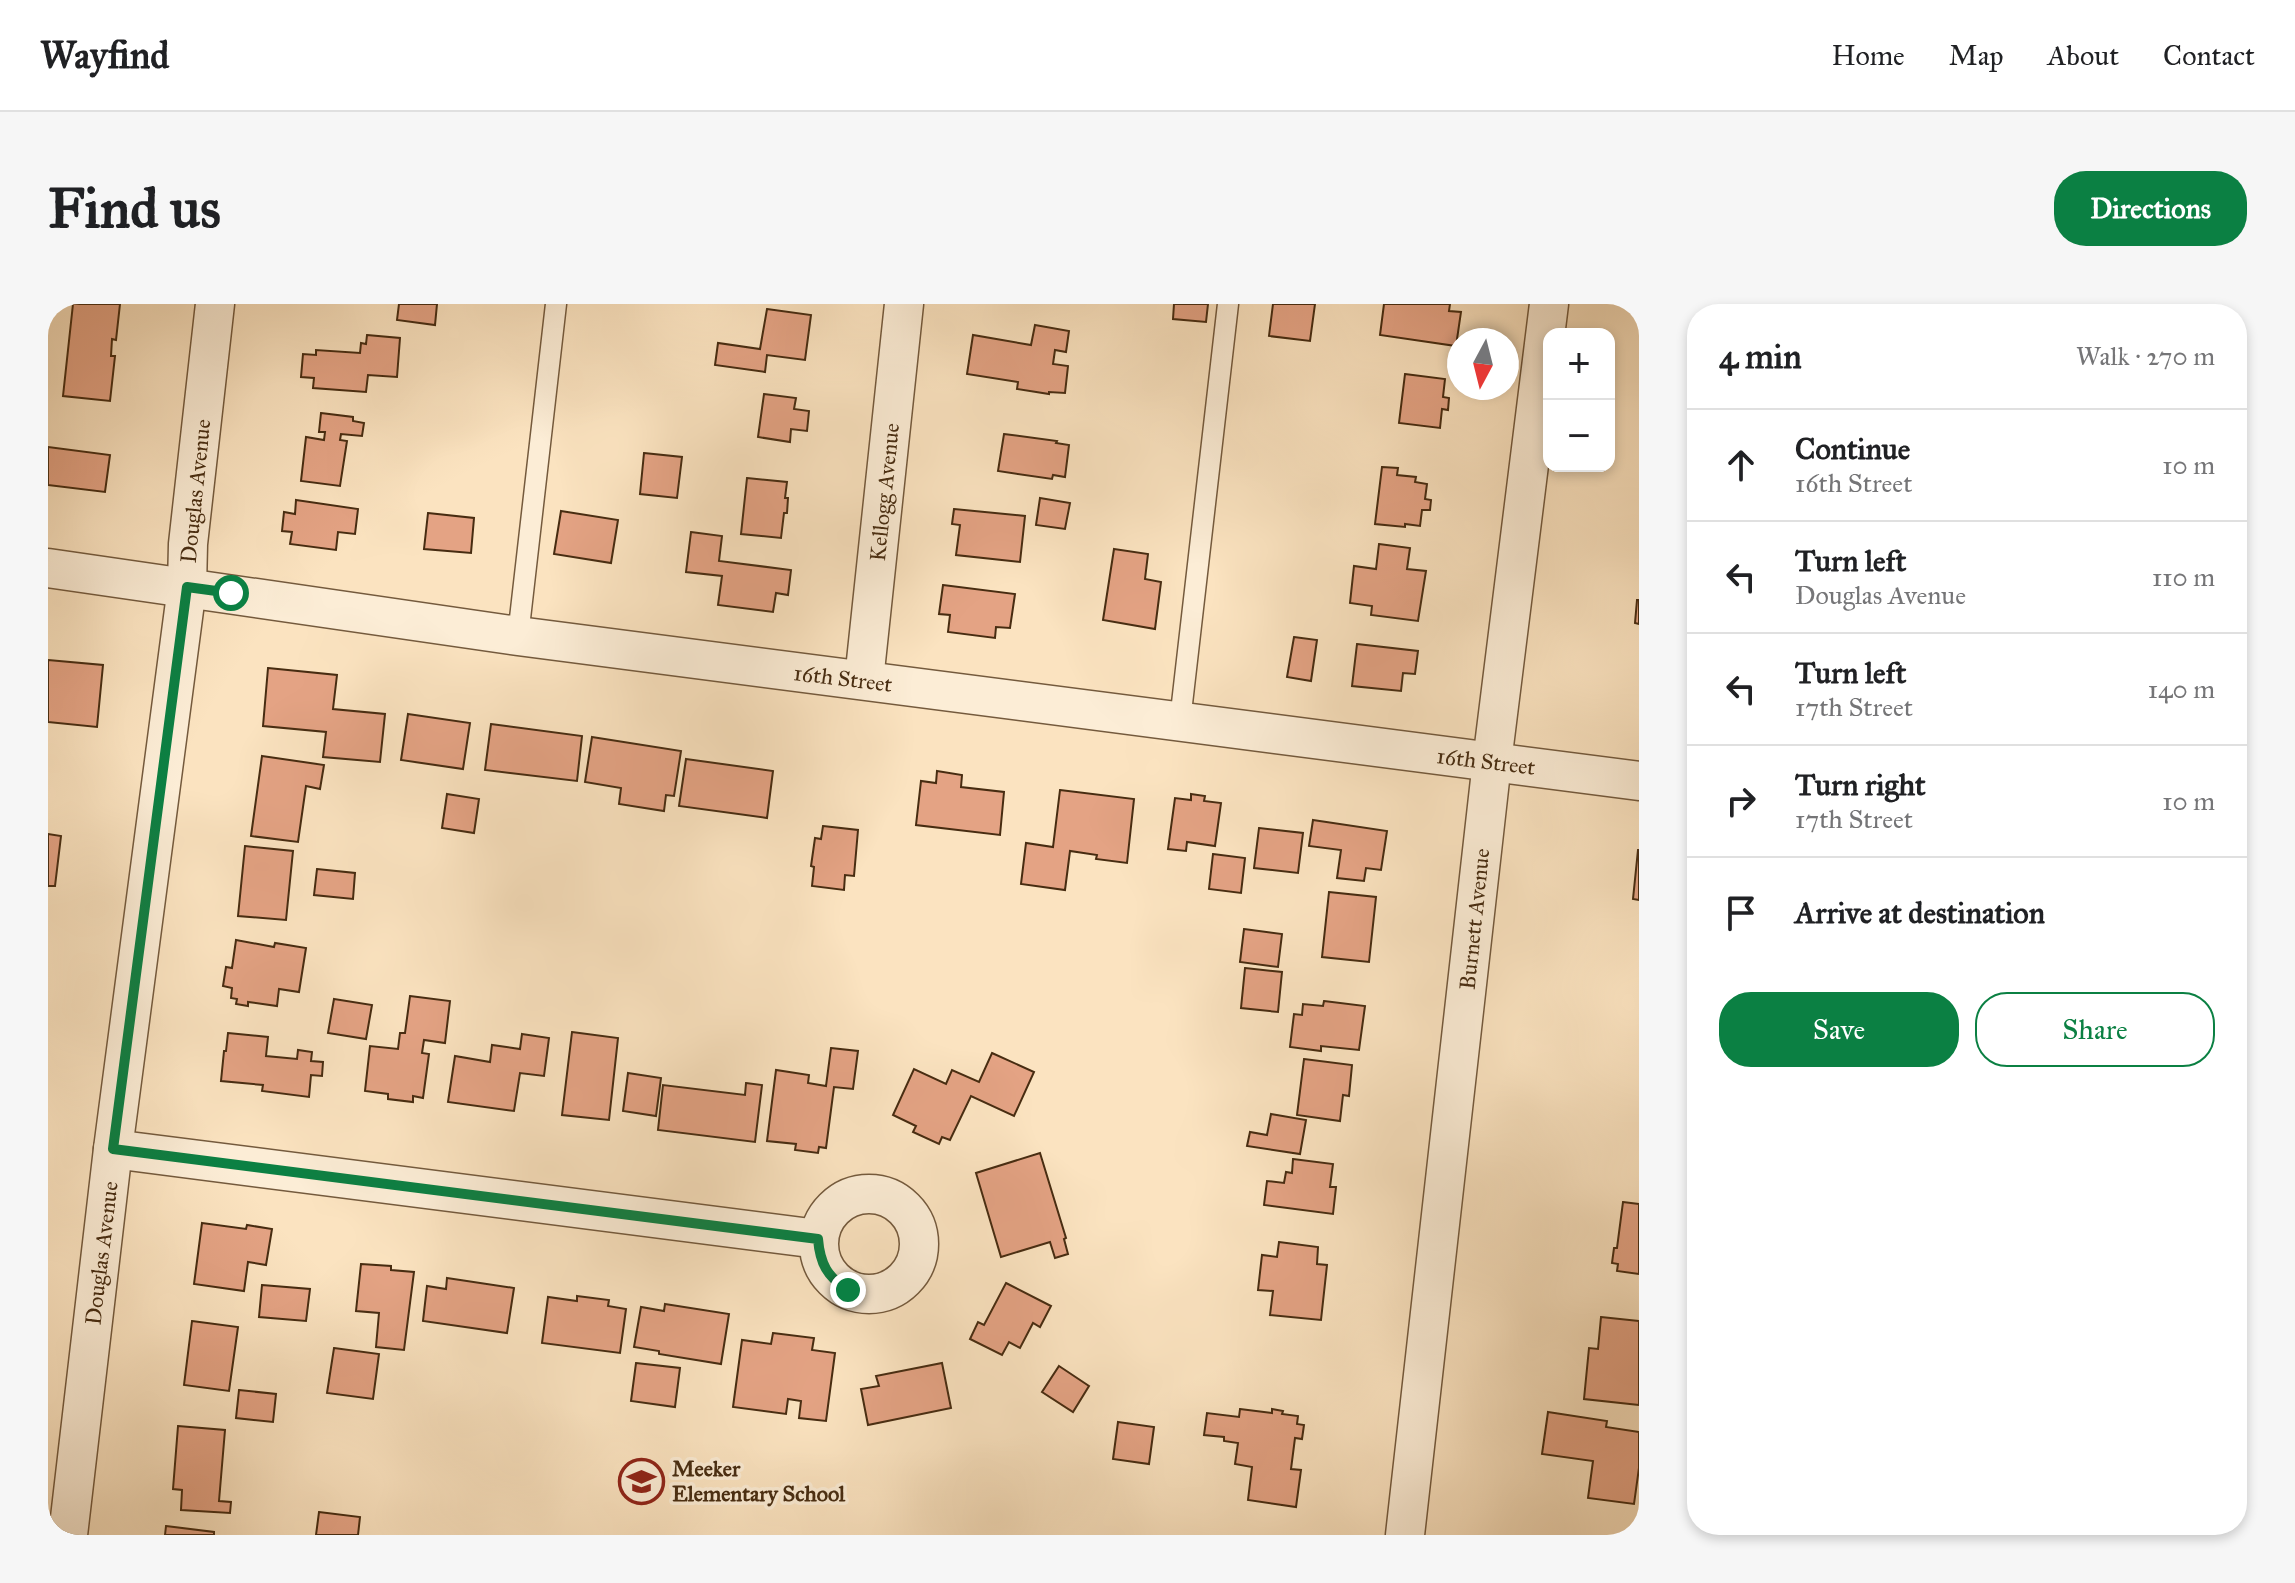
<!DOCTYPE html>
<html lang="en">
<head>
<meta charset="utf-8">
<style>
	:root { --surface:#fff; --page:#f6f6f6; --text:#202124; --muted:#757577; --line:#e0e0e0; --accent:#0b8043 }
	body { margin:0; font-family:"IM FELL Great Primer",serif; background:var(--page); color:var(--text) }
	.controls { position:absolute; right:24px; top:24px; display:grid; overflow:hidden; border-radius:16px; box-shadow:0 4px 12px #0003 }
	.controls button { width:72px; height:72px; display:grid; place-items:center; padding:0; border:0; border-bottom:2px solid var(--line); background:var(--surface); color:var(--text); font:40px sans-serif }
	.compass { position:absolute; left:1399px; top:24px; width:72px; height:72px; border-radius:50%; background:var(--surface); box-shadow:0 4px 12px #0003; rotate:187deg }
	.stop { position:absolute; width:24px; height:24px; margin:-18px; border:6px solid #0b8043; border-radius:50%; background:#fff }
	.stop.end { background:#0b8043; border-color:#fff; box-shadow:0 2px 8px #0008 }
	.list { margin:0; padding:0; list-style:none }
	h2 { display:flex; justify-content:space-between; align-items:center; height:104px; margin:0; padding:0 32px; font-size:34px }
	h2 small { font-size:26px; font-weight:400; color:var(--muted) }
	.list li { display:grid; grid-template-columns:52px 1fr auto; gap:24px; align-items:center; box-sizing:border-box; height:112px; padding:0 32px; border-top:2px solid var(--line) }
	.list b { display:block; font-size:30px; white-space:nowrap }
	.list p { margin:0; font-size:26px; white-space:nowrap; color:var(--muted) }
	.list em { font-size:26px; font-style:normal; color:var(--muted) }
	.actions { display:flex; gap:16px; padding:24px 32px }
	.actions a { flex:1; padding:18px 0; border:2px solid var(--accent); border-radius:32px; text-align:center; font-size:28px; color:var(--accent) }
	.actions .main { background:var(--accent); color:#fff }
	.icon { flex:none; width:44px; height:44px; fill:none; stroke:currentColor; stroke-width:2; stroke-linecap:round; stroke-linejoin:round }
	.map { position:relative; flex:none; width:1591px; height:1231px; overflow:hidden; border-radius:32px }
	header { display:flex; align-items:center; gap:48px; box-sizing:border-box; height:112px; padding:0 40px; background:var(--surface); border-bottom:2px solid var(--line) }
	header strong { font-size:38px }
	nav { display:flex; gap:44px; margin-inline-start:auto; font-size:28px }
	.intro { display:flex; align-items:center; justify-content:space-between; box-sizing:border-box; height:192px; padding:0 48px }
	h1 { margin:0; font-size:56px }
	.button { padding:20px 36px; border-radius:32px; background:var(--accent); color:#fff; font-size:28px; font-weight:700 }
	main { display:flex; gap:48px; padding:0 48px }
	aside { flex:1; background:var(--surface); border-radius:32px; box-shadow:0 4px 12px #0003 }
	.map>svg:first-child { display:block }
	.building { fill:#e4a384; stroke:#472c11; stroke-width:2 }
	.lines { fill:none; stroke-linecap:round; stroke-linejoin:round }
	.lane-casing { stroke:#745a3d; stroke-width:23 }
	.street-casing { stroke:#745a3d; stroke-width:41 }
	.lane { stroke:#fcedd6; stroke-width:20 }
	.street { stroke:#fcedd6; stroke-width:38 }
	.route { stroke:#0b8043; stroke-width:10 }
	.labels { text-anchor:middle; stroke-width:7; stroke-linejoin:round; paint-order:stroke }
	.street-label { font-size:22px; fill:#472c11; stroke:#fcedd6 }
	.poi-label { font-size:22px; font-weight:bold; fill:#472c11; stroke:#fcedd6; text-anchor:start }
</style>
</head>
<body>
<header>
<strong>Wayfind</strong>
<nav><a>Home</a><a>Map</a><a>About</a><a>Contact</a></nav>
</header>
<div class="intro"><h1>Find us</h1><a class="button">Directions</a></div>
<main>
<div class="map">
<svg width="1591" height="1231" viewBox="0 0 1591 1231">
	<rect width="100%" height="100%" fill="#fbe3c0"/>
	<filter id="stains"><feTurbulence type="fractalNoise" baseFrequency=".0025" numOctaves="4"/><feColorMatrix values="0 0 0 0 .2 0 0 0 0 .09 0 0 0 0 .02 0 0 0 .5 -.17"/></filter>
	<radialGradient id="worn" r=".72"><stop offset=".6" stop-color="#630" stop-opacity="0"/><stop offset="1" stop-color="#630" stop-opacity=".3"/></radialGradient>
	<g class="building">
		<polygon points="25,0 72,0 68,36 64,35 63,52 67,52 62,97 15,92"/>
		<polygon points="351,0 389,0 387,21 349,16"/>
		<polygon points="1126,0 1160,0 1158,18 1125,15"/>
		<polygon points="1225,0 1267,0 1262,37 1221,32"/>
		<polygon points="1336,0 1402,0 1401,7 1413,8 1408,42 1332,31"/>
		<polygon points="719,5 763,11 757,56 719,51 717,68 667,61 670,39 712,45"/>
		<polygon points="987,21 1021,27 1018,48 1007,46 1005,60 1020,62 1017,89 1001,88 1001,90 969,85 970,78 919,70 925,31 983,41"/>
		<polygon points="319,31 352,34 349,73 320,71 318,88 265,84 266,74 253,73 255,50 268,51 268,46 312,49 313,39 318,40"/>
		<polygon points="1357,70 1397,75 1395,93 1401,94 1400,106 1394,105 1392,124 1351,119"/>
		<polygon points="716,90 748,94 746,105 761,107 759,127 743,125 742,138 710,133"/>
		<polygon points="273,109 305,113 305,117 316,119 314,132 293,130 292,136 299,137 292,182 253,177 258,133 276,136 277,128 271,128"/>
		<polygon points="956,130 1009,137 1008,139 1021,141 1017,173 1005,171 1004,175 950,167"/>
		<polygon points="0,143 62,151 57,188 0,181"/>
		<polygon points="596,149 634,153 629,194 592,190"/>
		<polygon points="1334,163 1350,164 1349,171 1368,173 1367,178 1379,180 1377,195 1383,196 1382,206 1374,206 1372,222 1357,220 1357,223 1327,220"/>
		<polygon points="699,174 739,178 737,194 740,194 739,209 736,209 733,234 693,230"/>
		<polygon points="992,194 1022,199 1017,225 988,221"/>
		<polygon points="248,196 310,205 307,230 290,228 288,246 242,240 244,228 234,227 236,208 247,210"/>
		<polygon points="906,205 977,212 972,258 908,251 912,221 904,220"/>
		<polygon points="513,207 570,216 563,259 506,250"/>
		<polygon points="380,209 426,214 423,249 376,245"/>
		<polygon points="643,228 674,232 671,257 743,266 740,291 728,289 725,308 670,301 674,272 638,268"/>
		<polygon points="1331,240 1362,244 1359,265 1378,267 1370,317 1323,311 1324,302 1302,299 1306,262 1328,265"/>
		<polygon points="1066,245 1100,250 1097,275 1113,278 1107,325 1055,316"/>
		<polygon points="895,281 967,290 962,324 948,323 947,334 900,328 902,311 891,310"/>
		<polygon points="1589,296 1591,296 1591,320 1587,319"/>
		<polygon points="1246,333 1269,336 1263,377 1239,373"/>
		<polygon points="1309,340 1370,347 1367,370 1355,369 1353,387 1304,382"/>
		<polygon points="0,356 55,361 49,423 0,418"/>
		<polygon points="220,364 289,371 285,405 337,410 332,458 275,453 278,428 215,422"/>
		<polygon points="360,410 422,419 415,465 353,456"/>
		<polygon points="443,420 534,432 529,477 437,466"/>
		<polygon points="544,433 633,447 626,492 618,491 616,507 571,500 573,484 537,478"/>
		<polygon points="214,452 276,461 272,485 258,482 250,538 203,532"/>
		<polygon points="638,455 725,467 719,514 631,502"/>
		<polygon points="889,467 914,471 913,483 956,488 952,531 868,521 873,477 888,479"/>
		<polygon points="1012,486 1086,495 1079,559 1048,555 1049,551 1022,547 1017,586 973,580 978,539 1005,543"/>
		<polygon points="399,490 431,495 426,529 394,524"/>
		<polygon points="1143,490 1157,492 1156,497 1173,499 1167,542 1139,538 1138,547 1120,545 1127,494 1143,496"/>
		<polygon points="1265,516 1339,527 1333,566 1318,564 1316,577 1289,574 1293,546 1261,542"/>
		<polygon points="775,522 810,526 806,572 797,571 796,586 764,582 766,563 763,562 767,534 773,535"/>
		<polygon points="1211,524 1255,529 1250,569 1206,564"/>
		<polygon points="0,530 13,532 7,582 0,582"/>
		<polygon points="197,542 245,547 238,616 190,612"/>
		<polygon points="1590,546 1591,546 1591,596 1585,595"/>
		<polygon points="1165,550 1197,554 1193,589 1161,585"/>
		<polygon points="269,565 307,569 305,595 266,591"/>
		<polygon points="1281,588 1328,593 1321,658 1274,653"/>
		<polygon points="1196,625 1234,630 1230,663 1192,658"/>
		<polygon points="188,636 226,643 227,639 258,644 251,688 231,685 229,702 200,698 200,702 188,700 189,695 183,694 184,684 175,682 178,663 184,664"/>
		<polygon points="1197,664 1234,668 1230,708 1193,704"/>
		<polygon points="362,692 402,697 397,739 376,736 374,749 381,750 375,794 365,792 365,798 340,795 340,790 317,787 322,742 350,745 352,729 357,729"/>
		<polygon points="286,695 324,701 318,735 280,729"/>
		<polygon points="1276,697 1317,702 1311,746 1273,742 1273,747 1242,743 1246,710 1254,711 1255,700 1275,702"/>
		<polygon points="524,728 570,734 561,816 514,811"/>
		<polygon points="180,729 220,733 218,752 249,755 250,746 264,748 263,757 275,758 274,772 263,771 261,793 214,787 215,781 173,777 176,747 178,747"/>
		<polygon points="474,730 501,734 496,772 472,769 466,807 400,798 407,752 442,758 444,741 472,745"/>
		<polygon points="783,744 810,747 805,785 786,783 778,844 771,843 770,849 747,846 748,840 719,837 728,766 761,771 760,779 778,782"/>
		<polygon points="944,749 986,768 966,812 923,792 902,836 894,833 891,840 865,828 868,822 845,811 866,765 898,780 904,766 931,778"/>
		<polygon points="1256,755 1304,761 1301,792 1295,791 1292,817 1249,811"/>
		<polygon points="580,769 613,774 608,812 575,807"/>
		<polygon points="698,779 714,781 707,838 610,826 615,781 697,791"/>
		<polygon points="1223,810 1258,816 1252,850 1199,842 1202,828 1219,831"/>
		<polygon points="992,849 1018,934 1016,935 1020,950 1007,954 1002,938 953,953 928,869"/>
		<polygon points="1245,855 1285,860 1282,883 1288,883 1285,910 1216,901 1219,877 1236,879 1238,868 1244,869"/>
		<polygon points="1575,898 1591,900 1591,970 1569,967 1570,960 1564,959 1566,944 1569,944"/>
		<polygon points="154,919 198,925 199,921 224,925 218,961 200,958 196,987 146,980"/>
		<polygon points="1231,938 1270,943 1269,960 1279,961 1273,1016 1222,1011 1225,987 1210,986 1214,951 1229,953"/>
		<polygon points="313,960 343,962 343,966 366,968 356,1046 328,1043 331,1009 308,1007"/>
		<polygon points="399,974 466,984 459,1029 375,1017 379,982 398,985"/>
		<polygon points="958,979 1003,1002 992,1023 985,1019 972,1044 961,1038 954,1051 922,1035 930,1018 936,1021"/>
		<polygon points="214,981 262,985 258,1017 211,1013"/>
		<polygon points="529,992 561,996 560,1002 578,1005 572,1049 494,1039 500,993 529,997"/>
		<polygon points="617,1000 681,1010 673,1060 611,1050 611,1047 586,1043 593,1003 616,1007"/>
		<polygon points="1553,1013 1591,1017 1591,1101 1536,1095 1541,1044 1550,1045"/>
		<polygon points="144,1017 190,1023 181,1087 136,1081"/>
		<polygon points="725,1029 766,1034 764,1046 787,1049 778,1117 751,1114 753,1097 740,1095 738,1110 685,1103 694,1036 723,1040"/>
		<polygon points="286,1044 331,1050 325,1095 279,1089"/>
		<polygon points="588,1059 632,1064 627,1103 583,1097"/>
		<polygon points="894,1059 903,1104 820,1121 813,1085 831,1082 828,1072"/>
		<polygon points="1011,1062 1041,1082 1025,1108 994,1088"/>
		<polygon points="191,1086 228,1090 225,1118 188,1114"/>
		<polygon points="1192,1105 1224,1109 1224,1105 1235,1107 1234,1110 1250,1112 1249,1120 1256,1121 1254,1135 1247,1134 1243,1165 1253,1166 1248,1203 1200,1196 1204,1163 1187,1160 1190,1139 1176,1137 1176,1133 1156,1131 1159,1109 1191,1113"/>
		<polygon points="1500,1108 1559,1117 1558,1123 1591,1128 1591,1164 1586,1200 1540,1194 1545,1157 1494,1150"/>
		<polygon points="1070,1118 1106,1123 1101,1160 1065,1155"/>
		<polygon points="130,1122 177,1126 171,1197 183,1198 182,1209 133,1206 134,1186 125,1185"/>
		<polygon points="271,1208 312,1213 310,1231 268,1231"/>
		<polygon points="118,1222 166,1228 166,1231 117,1231"/>
	</g>
	<g class="lines">
		<defs>
			<g id="lane">
				<polyline points="470,332 508,0"/>
				<polyline points="1132,417 1180,0"/>
			</g>
			<g id="street">
				<polyline points="0,264 470,332 1591,477"/>
				<polyline points="816,376 856,0"/>
				<polyline points="65,845 770,935"/>
				<circle cx="821" cy="940" r="50"/>
				<polyline points="20,1231 65,845 139,283 140,240 167,0"/>
				<polyline points="1357,1231 1444,458 1501,0"/>
			</g>
		</defs>
		<use href="#lane" class="lane-casing"/>
		<use href="#street" class="street-casing"/>
		<use href="#lane" class="lane"/>
		<use href="#street" class="street"/>
	</g>
	<g class="lines">
		<path class="route" d="M183,289L139,283L65,845L770,935C772,959 779,973 800,986"/>
	</g>
	<defs>
		<symbol id="school-ring" viewBox="-11 -11 22 22"><circle r="9.5" fill="#fcedd6" stroke="#8f2418" stroke-width="1.5"/><path d="M0-5L7-2L0 1L-7-2ZM-4 1L0 2.5L4 1V4Q0 6-4 4Z" fill="#8f2418"/></symbol>
	</defs>
	<g fill-rule="evenodd">
		<use href="#school-ring" x="568" y="1152" width="51" height="51"/>
	</g>
	<g class="labels">
		<g class="street-label">
			<text transform="translate(147 187) rotate(-84)" y="8">Douglas Avenue</text>
			<text transform="translate(836 188) rotate(-84)" y="8">Kellogg Avenue</text>
			<text transform="translate(795 374) rotate(7)" y="8">16th Street</text>
			<text transform="translate(1438 457) rotate(7)" y="8">16th Street</text>
			<text transform="translate(1426 615) rotate(-84)" y="8">Burnett Avenue</text>
			<text transform="translate(53 949) rotate(-83)" y="8">Douglas Avenue</text>
		</g>
		<g class="poi-label">
			<text x="624" y="1172">Meeker<tspan x="624" dy="25">Elementary School</tspan></text>
		</g>
	</g>
	<rect width="100%" height="100%" filter="url(#stains)"/>
	<rect width="100%" height="100%" fill="url(#worn)"/>
</svg>
<div class="controls">
<button>+</button>
<button>−</button>
</div>
<svg class="compass" viewBox="-18 -18 36 36"><path d="M0-13l5 13h-10z" fill="#e53935"/><path d="M0 13l5-13h-10z" fill="#757577"/></svg>
<div class="stop" style="left:183px;top:289px"></div>
<div class="stop end" style="left:800px;top:986px"></div>
</div>
<aside>
<h2>4 min<small>Walk · 270 m</small></h2>
<ul class="list">
<li><svg class="icon" aria-label="ahead" viewBox="0 0 24 24"><path d="M12 20V5M6 11l6-6 6 6"/></svg><div><b>Continue</b><p>16th Street</p></div><em>10 m</em></li>
<li><svg class="icon" aria-label="left" viewBox="0 0 24 24"><path d="M17 20v-9H6M10 6l-5 5 5 5"/></svg><div><b>Turn left</b><p>Douglas Avenue</p></div><em>110 m</em></li>
<li><svg class="icon" aria-label="left" viewBox="0 0 24 24"><path d="M17 20v-9H6M10 6l-5 5 5 5"/></svg><div><b>Turn left</b><p>17th Street</p></div><em>140 m</em></li>
<li><svg class="icon" aria-label="right" viewBox="0 0 24 24"><path d="M7 20v-9h11M14 6l5 5-5 5"/></svg><div><b>Turn right</b><p>17th Street</p></div><em>10 m</em></li>
<li><svg class="icon" aria-label="arrive" viewBox="0 0 24 24"><path d="M6 21V4h12l-3 4 3 4H6"/></svg><div><b>Arrive at destination</b></div></li>
</ul>
<div class="actions"><a class="main">Save</a><a>Share</a></div>
</aside>
</main>
</body>
</html>
